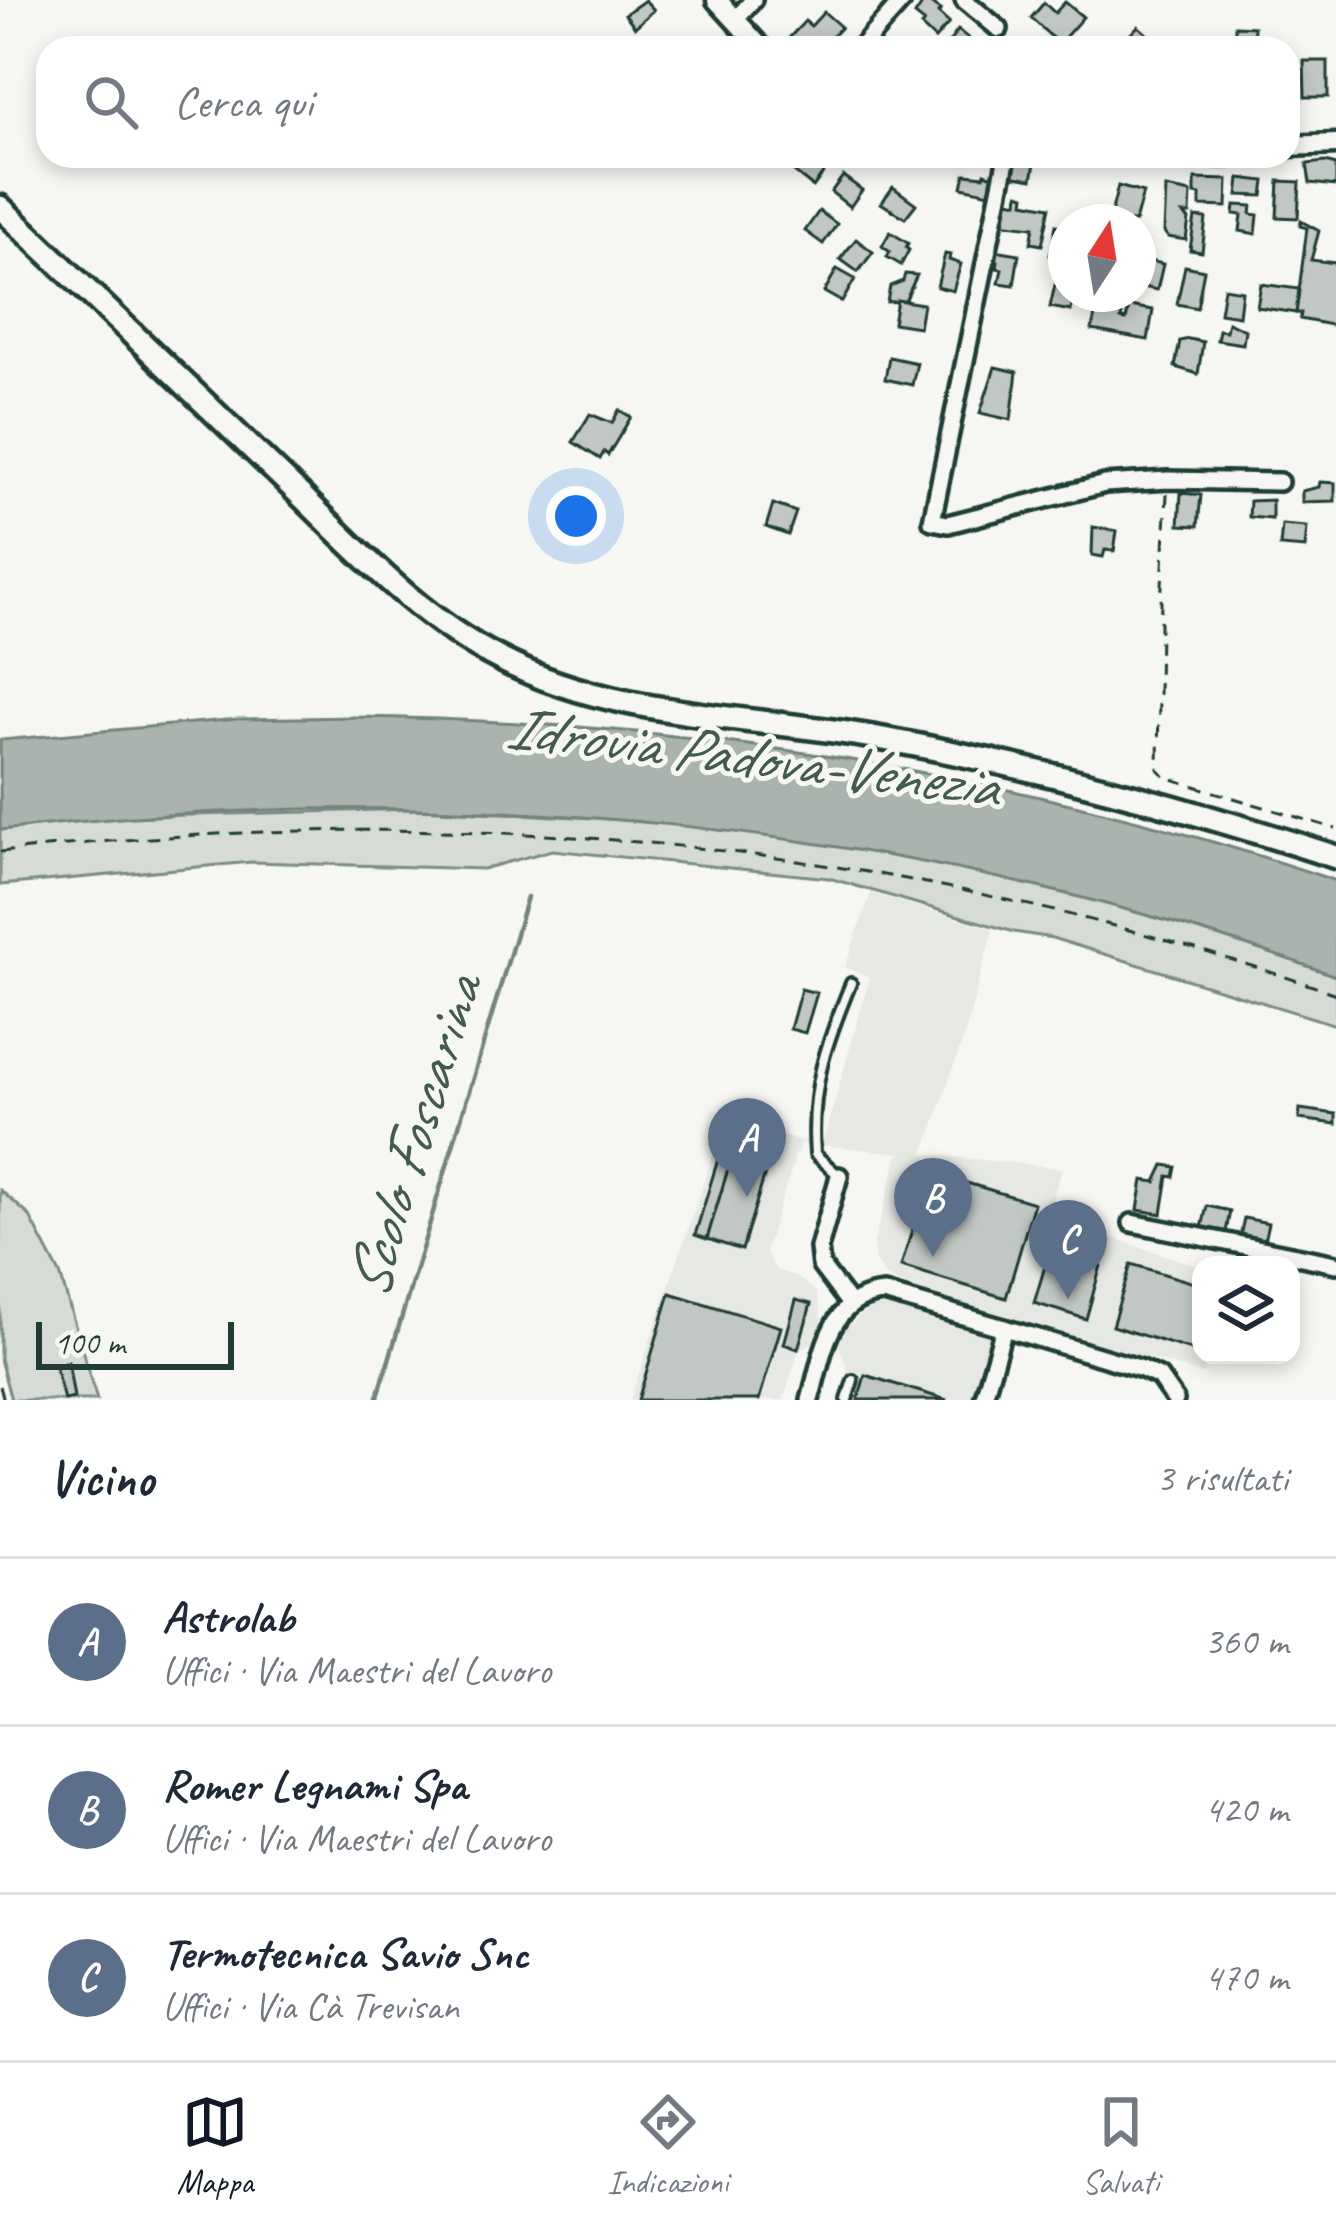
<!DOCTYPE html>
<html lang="it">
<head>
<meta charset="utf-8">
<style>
	:root { --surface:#fff; --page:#f2f2f3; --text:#1f2937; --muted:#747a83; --line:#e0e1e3; --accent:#111827 }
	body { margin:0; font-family:Caveat,sans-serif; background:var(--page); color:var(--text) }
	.controls { position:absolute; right:36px; bottom:36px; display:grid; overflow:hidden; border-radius:24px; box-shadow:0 6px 18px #0003 }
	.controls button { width:108px; height:108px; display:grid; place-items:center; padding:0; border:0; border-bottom:3px solid var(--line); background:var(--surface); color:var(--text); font:60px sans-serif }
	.compass { position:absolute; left:1048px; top:204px; width:108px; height:108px; border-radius:50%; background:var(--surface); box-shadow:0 6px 18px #0003; rotate:12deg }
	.scale { position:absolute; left:36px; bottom:30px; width:198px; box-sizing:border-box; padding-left:12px; border:6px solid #1f3d34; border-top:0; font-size:33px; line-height:42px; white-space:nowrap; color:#1f3d34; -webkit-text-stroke:9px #f6f6f2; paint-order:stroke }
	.you { position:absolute; left:576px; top:516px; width:42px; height:42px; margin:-30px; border:9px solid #fff; border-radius:50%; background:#1a73e8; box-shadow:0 0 0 18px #1a73e833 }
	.badge { display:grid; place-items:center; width:78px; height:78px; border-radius:50%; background:var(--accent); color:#fff; font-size:39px; font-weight:700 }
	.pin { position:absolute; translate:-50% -99px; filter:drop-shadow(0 3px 6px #0008) }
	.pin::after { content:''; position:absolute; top:63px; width:42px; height:36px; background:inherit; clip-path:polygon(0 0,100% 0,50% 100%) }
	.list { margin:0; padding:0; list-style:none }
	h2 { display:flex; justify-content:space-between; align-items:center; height:156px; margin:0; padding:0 48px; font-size:51px }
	h2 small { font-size:39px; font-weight:400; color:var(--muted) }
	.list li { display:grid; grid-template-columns:78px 1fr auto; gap:36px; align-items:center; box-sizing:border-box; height:168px; padding:0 48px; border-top:3px solid var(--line) }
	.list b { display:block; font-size:45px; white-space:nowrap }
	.list p { margin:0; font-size:39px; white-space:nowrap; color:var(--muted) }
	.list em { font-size:39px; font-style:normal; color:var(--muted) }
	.icon { flex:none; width:66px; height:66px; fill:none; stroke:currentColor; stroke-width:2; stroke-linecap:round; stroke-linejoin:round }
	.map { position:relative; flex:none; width:1336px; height:1400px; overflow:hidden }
	.search { position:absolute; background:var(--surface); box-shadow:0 6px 18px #0003; left:36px; right:36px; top:36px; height:132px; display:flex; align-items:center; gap:30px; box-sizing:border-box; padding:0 42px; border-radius:36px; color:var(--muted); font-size:45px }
	.sheet { height:660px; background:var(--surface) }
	nav { display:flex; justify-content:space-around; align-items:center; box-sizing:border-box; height:168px; border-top:3px solid var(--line); background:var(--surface); font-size:33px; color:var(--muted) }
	nav a { display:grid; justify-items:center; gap:6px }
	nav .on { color:var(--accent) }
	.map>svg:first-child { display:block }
	.built { fill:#e6e8e4 }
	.green { fill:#d6dbd6; stroke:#7a8c85; stroke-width:3 }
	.water { fill:#aab3ae; stroke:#72847d; stroke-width:3 }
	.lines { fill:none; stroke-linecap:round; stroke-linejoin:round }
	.stream { stroke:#72847d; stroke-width:4.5 }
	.building { fill:#c1c8c3; stroke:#1f3d34; stroke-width:3 }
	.service-casing { stroke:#1f3d34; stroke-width:16 }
	.minor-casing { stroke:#1f3d34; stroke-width:24 }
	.tertiary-casing { stroke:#1f3d34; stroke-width:27 }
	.secondary-casing { stroke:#1f3d34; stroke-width:30 }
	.path { stroke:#1f3d34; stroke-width:3; stroke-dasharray:12 9; stroke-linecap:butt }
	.service { stroke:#f6f6f2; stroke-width:8 }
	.minor { stroke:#f6f6f2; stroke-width:15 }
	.tertiary { stroke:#f6f6f2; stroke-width:18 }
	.secondary { stroke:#f6f6f2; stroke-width:21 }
	.labels { text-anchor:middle; stroke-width:10; stroke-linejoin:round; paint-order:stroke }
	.water-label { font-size:63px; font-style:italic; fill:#425a52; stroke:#f6f6f2 }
</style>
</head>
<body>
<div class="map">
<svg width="1336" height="1400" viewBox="0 0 1336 1400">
	<rect width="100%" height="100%" fill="#f6f6f2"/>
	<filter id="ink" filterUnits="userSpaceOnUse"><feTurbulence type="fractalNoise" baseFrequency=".00833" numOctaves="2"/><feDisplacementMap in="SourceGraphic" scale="24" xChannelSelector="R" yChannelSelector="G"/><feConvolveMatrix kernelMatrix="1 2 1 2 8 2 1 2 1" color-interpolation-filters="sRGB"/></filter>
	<g filter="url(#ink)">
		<g class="built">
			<polygon points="871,893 993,929 965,1033 924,1154 1062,1168 1048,1217 1201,1267 1201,1355 1209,1355 1203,1374 899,1284 885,1275 875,1261 873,1245 899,1153 800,1143 765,1251 776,1270 797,1277 816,1292 822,1318 815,1341 799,1351 783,1400 630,1400 725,1120 800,1141 824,1139 870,977 845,967"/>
			<polygon points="888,1306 1005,1342 989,1400 839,1400 848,1369 839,1347 845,1329 870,1307"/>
		</g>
		<g class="green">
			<path d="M418,809C505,814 594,816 681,825C905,849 1125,899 1336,976V1025L1052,938L1014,932L829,878L552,850L483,869L252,862L0,885V830L114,817Z"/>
			<polygon points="0,1190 29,1215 60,1274 97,1400 11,1400 0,1359"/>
		</g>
		<path class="water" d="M353,717C686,721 1021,773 1336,881V976C911,822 448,777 0,830V740L238,719Z"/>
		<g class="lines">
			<polyline class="stream" points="377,1400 527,897"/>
		</g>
		<g class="building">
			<polygon points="645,0 654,10 635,27 625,14"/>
			<polygon points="925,0 941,10 938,13 949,23 935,39 921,26 924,22 915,15"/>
			<polygon points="1065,2 1083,17 1059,44 1031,18 1044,3 1055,13"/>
			<polygon points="824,12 841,27 825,44 820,38 810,48 800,48 790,37 805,21 811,26"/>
			<polygon points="1138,26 1156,42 1150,48 1133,48 1125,40"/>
			<polygon points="1235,26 1254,27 1253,48 1235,48"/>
			<polygon points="958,30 970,40 983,48 945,48"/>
			<polygon points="1304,61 1328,61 1328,97 1305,97"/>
			<polygon points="806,156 815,156 828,167 813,187 794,172"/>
			<polygon points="1013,156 1036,158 1032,179 1010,175"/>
			<polygon points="1325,162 1336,165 1336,186 1310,183 1307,164"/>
			<polygon points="985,173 994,176 990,193 962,187 965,174 984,176"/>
			<polygon points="843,176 862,190 850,207 831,192"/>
			<polygon points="1240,178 1265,181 1263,196 1238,195"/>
			<polygon points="1195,179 1228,180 1227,207 1200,206 1200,195 1195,194"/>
			<polygon points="1279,181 1300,182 1298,218 1277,217"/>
			<polygon points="1118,186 1143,193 1135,222 1109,222"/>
			<polygon points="893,187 916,204 905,218 881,203"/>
			<polygon points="1166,188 1191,193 1190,214 1183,214 1189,219 1186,240 1168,237 1164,232"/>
			<polygon points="1019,193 1025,195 1024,202 1050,207 1042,245 1031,243 1034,227 999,223 1004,199 1018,202"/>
			<polygon points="1235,205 1252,206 1251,214 1258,215 1256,234 1240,231 1242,215 1234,214"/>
			<polygon points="819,211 837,224 823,244 805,231"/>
			<polygon points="1195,217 1206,218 1202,252 1190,250"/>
			<polygon points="1301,221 1319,231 1311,260 1336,263 1336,326 1300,319 1301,313 1296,313 1307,228 1300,226"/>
			<polygon points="1056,225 1066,227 1066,258 1050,255"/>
			<polygon points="890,232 908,243 906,248 909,250 901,265 887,257 890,252 882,246"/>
			<polygon points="856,239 873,252 858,272 840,259"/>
			<polygon points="995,250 1019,254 1014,285 999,283 1002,269 997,268 998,261 993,260"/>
			<polygon points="945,254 950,255 949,260 961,264 953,291 937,287"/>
			<polygon points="1142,259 1163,264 1157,290 1138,286"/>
			<polygon points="1185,266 1204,270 1197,308 1177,304"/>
			<polygon points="837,269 855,279 842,302 824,292"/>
			<polygon points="905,274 917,275 905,301 887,302 890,286 903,281"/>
			<polygon points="1261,284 1299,289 1296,313 1257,307"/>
			<polygon points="1055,285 1066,287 1066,294 1074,294 1071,311 1050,307"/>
			<polygon points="1224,288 1242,291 1239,316 1220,313"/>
			<polygon points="1098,299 1124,304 1121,319 1126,320 1129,306 1153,310 1148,340 1092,330"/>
			<polygon points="897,300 923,304 919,327 893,323"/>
			<polygon points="1228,322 1245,330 1243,344 1217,340 1219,330 1226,331"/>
			<polygon points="1189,339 1203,342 1198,374 1175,367 1180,341"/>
			<polygon points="889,357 917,363 912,385 885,379"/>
			<polygon points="995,367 1017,372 1011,420 980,413"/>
			<polygon points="619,410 631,417 608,455 604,452 600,459 573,442 590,414 612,423"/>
			<polygon points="1320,482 1335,483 1335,501 1302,502 1302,491 1319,487"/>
			<polygon points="1181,493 1201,495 1198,526 1179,525"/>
			<polygon points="1272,500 1272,519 1249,517 1250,501"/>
			<polygon points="773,504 796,512 788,535 766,527"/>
			<polygon points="1282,525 1307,527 1305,548 1280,546"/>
			<polygon points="1093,527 1117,531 1114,551 1105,550 1103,557 1092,555"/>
			<polygon points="801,989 817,993 805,1033 790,1029"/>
			<polygon points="1300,1109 1336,1114 1336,1124 1299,1119"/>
			<polygon points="725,1136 772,1150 767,1167 732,1156 707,1239 695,1235"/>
			<polygon points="732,1156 767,1167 742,1250 707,1239"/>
			<polygon points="1164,1165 1176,1167 1174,1177 1168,1176 1162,1214 1138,1210 1143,1180 1156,1182"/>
			<polygon points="930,1172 1034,1203 1006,1298 901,1266"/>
			<polygon points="1207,1206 1230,1211 1226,1232 1202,1228"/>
			<polygon points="1244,1218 1268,1223 1264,1241 1240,1237"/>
			<polygon points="1054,1236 1105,1251 1086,1319 1034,1303"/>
			<polygon points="1131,1264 1201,1285 1201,1329 1194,1351 1112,1326"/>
			<polygon points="670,1293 781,1327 759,1400 638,1400"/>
			<polygon points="796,1300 811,1304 798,1349 784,1344"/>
			<polygon points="68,1362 74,1398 64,1400 55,1366"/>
			<polygon points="865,1375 947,1400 858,1400"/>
		</g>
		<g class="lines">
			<defs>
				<g id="service">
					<path d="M838,1175L815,1154C810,1087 826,1044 851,983"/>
					<polyline points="847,1400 853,1380"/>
				</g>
				<g id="minor">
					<polyline points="964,0 999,29"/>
					<polyline points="735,20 753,0"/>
					<polyline points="860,48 903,0"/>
					<polyline points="1007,156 932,521 948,524 1105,484 1168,480 1279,482"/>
					<polyline points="839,1176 819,1248 821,1266 849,1303"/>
					<polyline points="1132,1223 1336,1264"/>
					<polyline points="1004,1328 1142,1369 1159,1377 1175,1400"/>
					<path d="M810,1400C823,1355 828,1297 884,1293L1004,1328L983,1400"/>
				</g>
				<g id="tertiary">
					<polyline points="717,0 761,48"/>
					<polyline points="1288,146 1336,144"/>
					<polyline points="1158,156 1229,156"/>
				</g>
				<path id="secondary" d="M0,207C96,299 193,391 289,484C354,546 417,617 498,658C615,719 751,715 878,738C1034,766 1186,808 1336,857"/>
			</defs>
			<use href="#service" class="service-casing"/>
			<use href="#minor" class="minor-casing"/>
			<use href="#tertiary" class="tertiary-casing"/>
			<use href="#secondary" class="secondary-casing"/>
			<g class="path">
				<polyline points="1167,494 1160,622 1158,769 1165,777 1336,829"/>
				<path d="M0,852C463,799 896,841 1336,994"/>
				<polyline points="0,1386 4,1400"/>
			</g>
			<use href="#service" class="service"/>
			<use href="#minor" class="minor"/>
			<use href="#tertiary" class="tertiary"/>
			<use href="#secondary" class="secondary"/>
		</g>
	</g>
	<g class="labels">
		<g class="water-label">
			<text transform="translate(752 755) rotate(7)" y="22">Idrovia Padova-Venezia</text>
			<text transform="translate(412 1137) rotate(-73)" y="22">Scolo Foscarina</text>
		</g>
	</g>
</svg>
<div class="controls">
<button><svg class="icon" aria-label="layers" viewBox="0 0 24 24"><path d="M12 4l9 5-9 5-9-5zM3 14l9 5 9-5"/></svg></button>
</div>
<svg class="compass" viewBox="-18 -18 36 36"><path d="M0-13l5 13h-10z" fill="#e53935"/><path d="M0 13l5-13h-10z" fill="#747a83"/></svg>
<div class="scale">100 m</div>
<div class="you"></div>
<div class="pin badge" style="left:747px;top:1197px;background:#5c6f8a">A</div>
<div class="pin badge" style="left:933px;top:1257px;background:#5c6f8a">B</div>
<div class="pin badge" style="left:1068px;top:1299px;background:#5c6f8a">C</div>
<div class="search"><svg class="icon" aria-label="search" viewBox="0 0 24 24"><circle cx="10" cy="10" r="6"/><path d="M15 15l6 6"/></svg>Cerca qui</div>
</div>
<section class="sheet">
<h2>Vicino<small>3 risultati</small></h2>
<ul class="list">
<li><span class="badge" style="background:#5c6f8a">A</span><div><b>Astrolab</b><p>Uffici · Via Maestri del Lavoro</p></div><em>360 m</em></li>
<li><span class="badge" style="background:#5c6f8a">B</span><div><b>Romer Legnami Spa</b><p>Uffici · Via Maestri del Lavoro</p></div><em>420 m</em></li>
<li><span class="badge" style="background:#5c6f8a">C</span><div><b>Termotecnica Savio Snc</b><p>Uffici · Via Cà Trevisan</p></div><em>470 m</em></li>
</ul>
</section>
<nav>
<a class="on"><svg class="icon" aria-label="map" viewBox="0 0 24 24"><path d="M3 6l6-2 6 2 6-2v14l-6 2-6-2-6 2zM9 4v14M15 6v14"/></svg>Mappa</a>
<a><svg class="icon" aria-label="directions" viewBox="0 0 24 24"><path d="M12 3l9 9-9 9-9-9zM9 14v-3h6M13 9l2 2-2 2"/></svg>Indicazioni</a>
<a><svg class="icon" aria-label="saved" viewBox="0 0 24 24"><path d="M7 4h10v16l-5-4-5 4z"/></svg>Salvati</a>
</nav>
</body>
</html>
